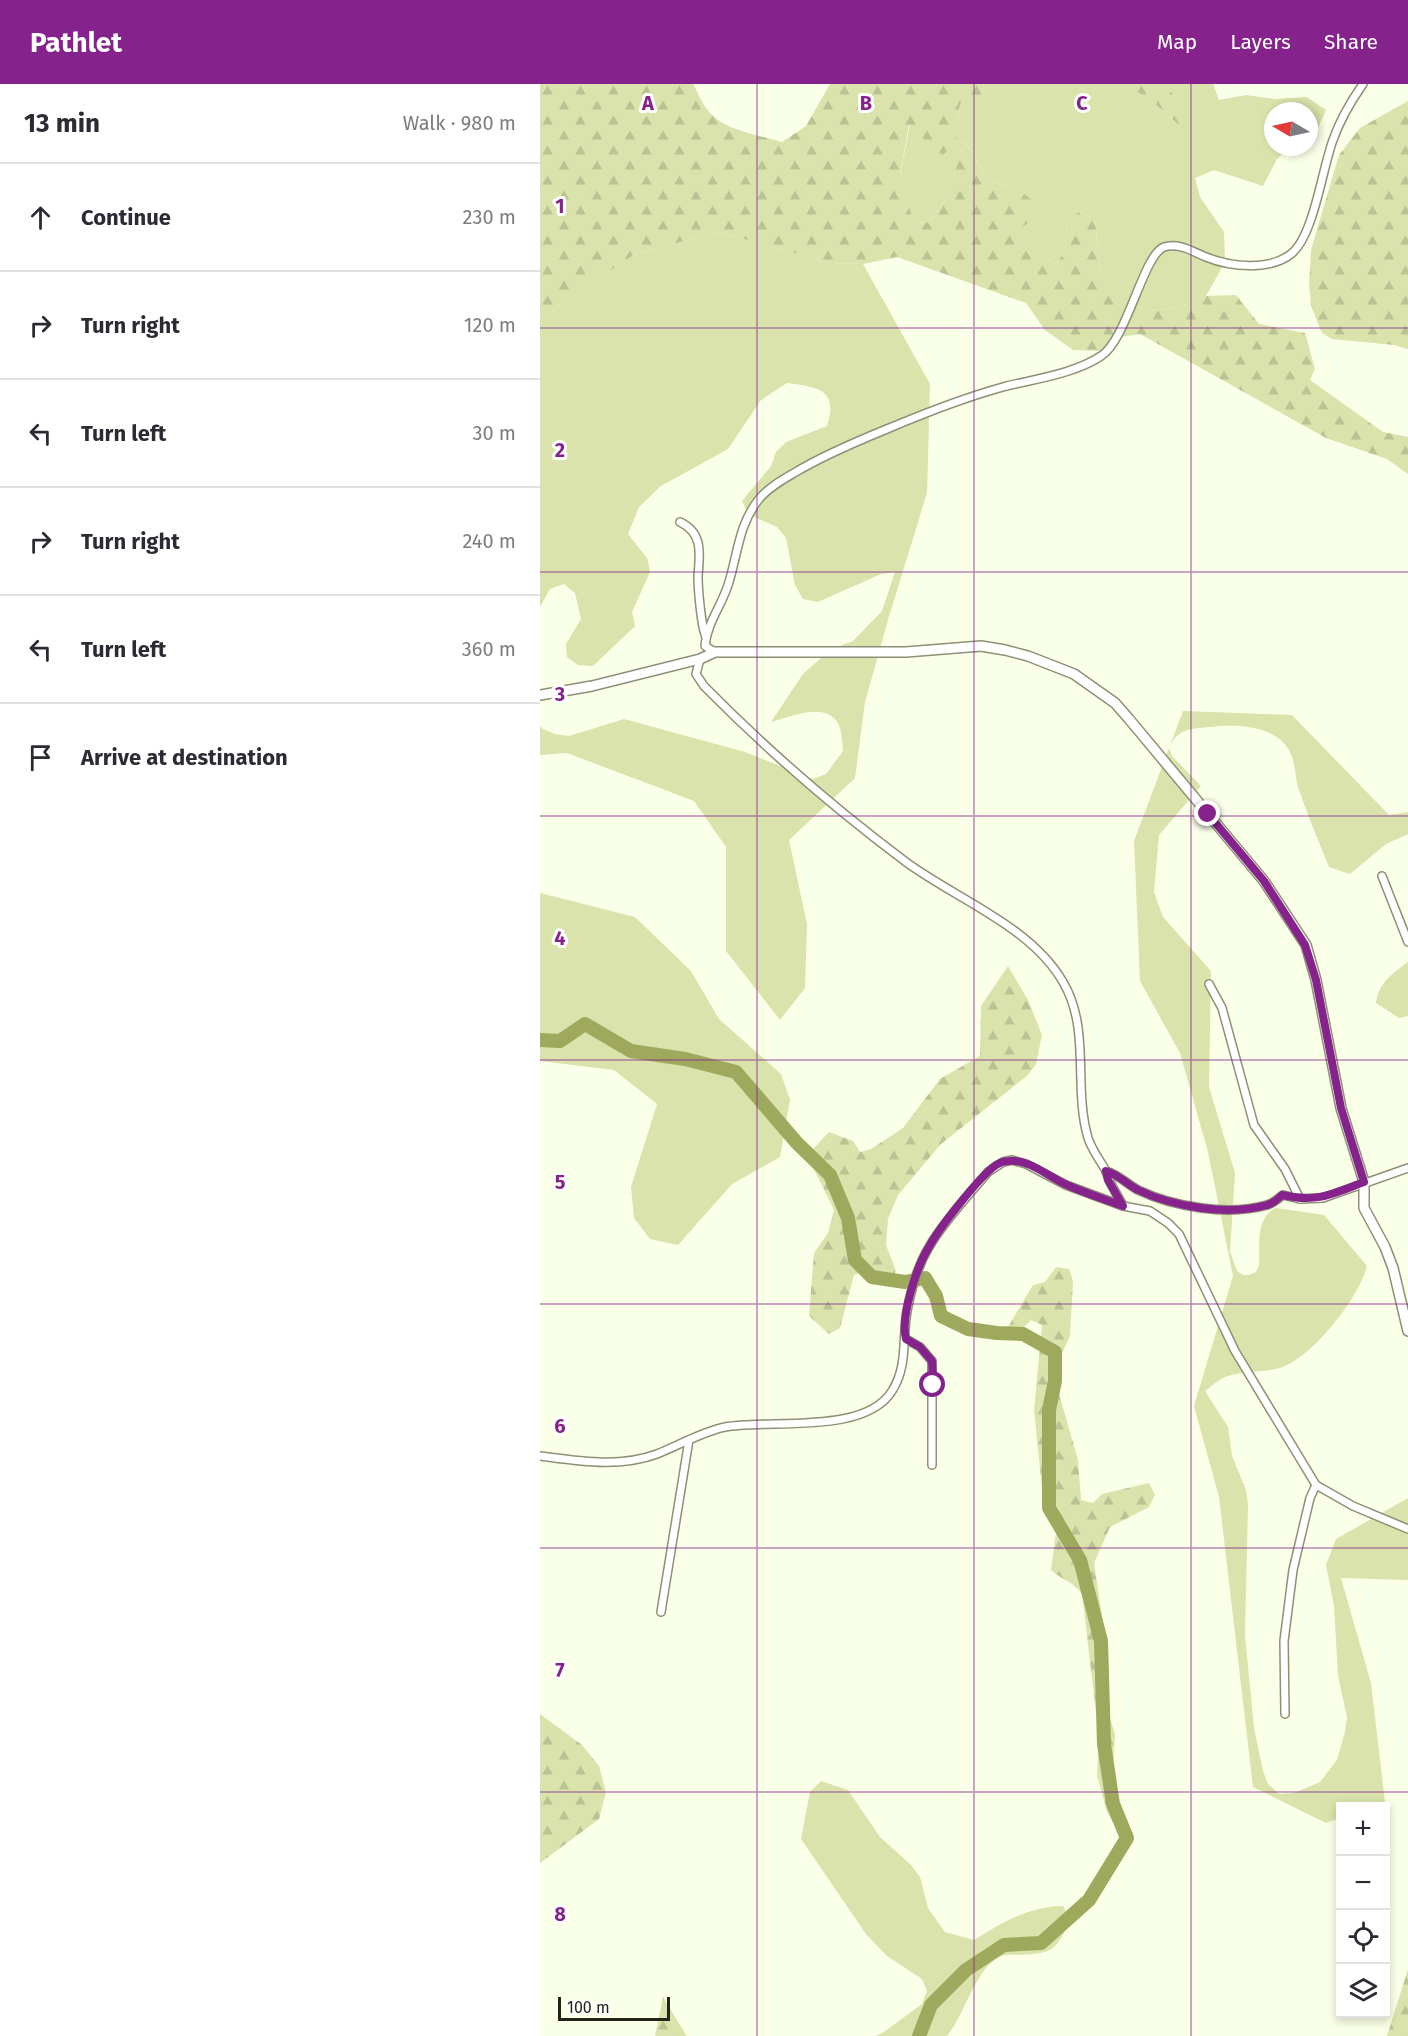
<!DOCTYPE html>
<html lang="en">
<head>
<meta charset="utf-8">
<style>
	:root { --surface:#fff; --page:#f7f7f7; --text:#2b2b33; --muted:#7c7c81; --line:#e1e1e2; --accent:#86228b }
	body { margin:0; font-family:"Fira Sans",sans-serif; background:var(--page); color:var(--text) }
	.controls { position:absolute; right:18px; bottom:18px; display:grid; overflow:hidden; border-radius:0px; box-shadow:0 3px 9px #0003 }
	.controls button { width:54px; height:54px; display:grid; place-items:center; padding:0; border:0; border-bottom:2px solid var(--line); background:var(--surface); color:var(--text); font:30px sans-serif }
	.compass { position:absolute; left:724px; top:18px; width:54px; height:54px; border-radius:50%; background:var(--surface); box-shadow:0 3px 9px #0003; rotate:279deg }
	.scale { position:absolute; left:18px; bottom:15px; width:112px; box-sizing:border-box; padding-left:6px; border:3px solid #222419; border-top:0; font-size:16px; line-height:21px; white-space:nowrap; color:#222419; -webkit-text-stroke:4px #fff; paint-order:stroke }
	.stop { position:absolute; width:18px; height:18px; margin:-14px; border:4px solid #86228b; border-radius:50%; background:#fff }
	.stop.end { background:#86228b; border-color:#fff; box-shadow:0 2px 6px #0008 }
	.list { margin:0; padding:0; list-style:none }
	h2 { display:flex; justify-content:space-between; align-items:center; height:78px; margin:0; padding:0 24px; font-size:26px }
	h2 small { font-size:20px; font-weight:400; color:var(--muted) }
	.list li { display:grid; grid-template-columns:39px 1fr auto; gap:18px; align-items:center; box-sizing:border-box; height:108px; padding:0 24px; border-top:2px solid var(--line) }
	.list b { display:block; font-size:22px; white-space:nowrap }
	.list em { font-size:20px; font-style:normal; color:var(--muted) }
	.icon { flex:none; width:33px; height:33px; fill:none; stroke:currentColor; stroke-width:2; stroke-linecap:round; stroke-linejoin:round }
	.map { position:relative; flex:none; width:868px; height:1952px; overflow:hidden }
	header { display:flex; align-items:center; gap:36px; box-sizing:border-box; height:84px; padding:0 30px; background:var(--accent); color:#fff }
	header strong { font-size:28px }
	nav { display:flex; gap:33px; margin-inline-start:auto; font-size:21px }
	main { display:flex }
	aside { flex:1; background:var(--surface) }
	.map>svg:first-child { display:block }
	.green { fill:#d9e3ab }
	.forest { fill:url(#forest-firs) }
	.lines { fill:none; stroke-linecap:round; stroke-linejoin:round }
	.river { stroke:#9ea95d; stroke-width:14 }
	.street-casing { stroke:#8c9176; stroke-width:10 }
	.secondary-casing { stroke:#8c9176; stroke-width:12 }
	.street { stroke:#fff; stroke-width:7 }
	.secondary { stroke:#fff; stroke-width:9 }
	.route { stroke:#86228b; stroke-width:8 }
	.grid { fill:none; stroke:#86228b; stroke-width:1.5; stroke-opacity:0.55 }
	.grid-label { font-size:20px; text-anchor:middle; font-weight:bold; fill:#86228b; stroke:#fff; stroke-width:6; stroke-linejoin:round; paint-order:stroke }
</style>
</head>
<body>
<header>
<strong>Pathlet</strong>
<nav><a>Map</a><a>Layers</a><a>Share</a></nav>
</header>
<main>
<aside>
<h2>13 min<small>Walk · 980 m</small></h2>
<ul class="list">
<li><svg class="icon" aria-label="ahead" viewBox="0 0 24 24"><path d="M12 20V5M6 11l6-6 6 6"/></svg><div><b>Continue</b></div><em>230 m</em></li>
<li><svg class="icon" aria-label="right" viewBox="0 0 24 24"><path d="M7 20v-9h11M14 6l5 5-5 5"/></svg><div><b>Turn right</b></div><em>120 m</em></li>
<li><svg class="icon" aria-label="left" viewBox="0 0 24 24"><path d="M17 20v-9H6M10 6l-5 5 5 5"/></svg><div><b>Turn left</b></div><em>30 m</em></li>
<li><svg class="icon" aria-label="right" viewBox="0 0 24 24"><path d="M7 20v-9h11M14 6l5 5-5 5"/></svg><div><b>Turn right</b></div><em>240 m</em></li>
<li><svg class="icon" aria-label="left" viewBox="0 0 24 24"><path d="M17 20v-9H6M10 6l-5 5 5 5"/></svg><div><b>Turn left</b></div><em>360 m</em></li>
<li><svg class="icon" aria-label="arrive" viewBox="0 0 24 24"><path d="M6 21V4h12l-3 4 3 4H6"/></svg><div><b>Arrive at destination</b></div></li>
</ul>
</aside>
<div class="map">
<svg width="868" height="1952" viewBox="0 0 868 1952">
	<defs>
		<pattern id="forest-firs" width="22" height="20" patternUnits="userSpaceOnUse" patternTransform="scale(1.5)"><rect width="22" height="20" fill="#d9e3ab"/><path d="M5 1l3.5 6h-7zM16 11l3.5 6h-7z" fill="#bac393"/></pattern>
	</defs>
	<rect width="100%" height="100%" fill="#faffe7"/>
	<g class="green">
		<path d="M442,0H582C605,10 623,26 641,43L636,13L624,0H673L679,16L706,11L736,15L767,13L786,26L778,44L769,50V27H733V63H750L737,75L723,102L674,86L655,94L660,113L684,148L685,178L666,212L636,224L609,227L579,216L560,188L555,135L539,128L527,138L525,168L515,180L502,171L479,146V106L449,97L425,57L409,111L389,138L374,139L360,92L370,40L396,67L416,59L420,20L425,13L443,11Z"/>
		<path d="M179,148L289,179L323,180L390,300L387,409L348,536L325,618L315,694L249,756L267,840L265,904L240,936L186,867V763L154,717L27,669L0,671V642L3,645L15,650L29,652L84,635L205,668L273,695L286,690L303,667C302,659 302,646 298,639C284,617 250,633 231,638L263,590L290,566L313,557L342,527L355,488L341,490L278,518L263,515L255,501L246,454L237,443L208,430L202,417L231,382L236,368L246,358L287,342C299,304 276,303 247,299L221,316L188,365L121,402L99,423L88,450L107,474L110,488L92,528L95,542L53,582L38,581L27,573L26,560L41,535L35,509L24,500L10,505L0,523V235L95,170Z"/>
		<path d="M643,627L752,631L849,731L868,728V750L846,760L810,790L789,783C779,758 768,732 759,706C755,695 756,682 751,670C738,641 697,640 670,643C650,645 638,644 629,664L632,672L661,702L619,751L614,808L623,833L671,887L669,1003L695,1089L690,1167L697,1187L703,1191H709L716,1188L719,1182C720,1163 715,1133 736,1124L784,1131L827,1182C819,1214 774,1271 743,1283C725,1289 706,1286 688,1292C680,1294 672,1302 665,1307L688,1343L692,1372L706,1406L708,1420L705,1551L714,1644L723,1687L728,1700L739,1710L754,1709L780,1698L797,1676L805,1648L807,1633L798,1592L794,1522L786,1481L796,1455L868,1414V1496L801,1494L831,1599L845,1718L833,1722H800V1734L786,1739L713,1703L679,1413L654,1322L693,1192L668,1068L640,969L600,897L594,757Z"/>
		<polygon points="0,809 95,833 151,887 179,935 241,990 250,1016 240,1073 192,1100 138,1161 110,1155 94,1134 91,1103 117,1020 74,986 0,977"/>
		<path d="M868,878V932L859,934L836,919C839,898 852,890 868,878Z"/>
		<path d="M281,1697L308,1706L340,1753L371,1781L380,1793L388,1824L405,1848L434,1856C464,1838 487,1823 523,1822L531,1835C515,1866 516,1869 479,1871C474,1871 466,1870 461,1872C436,1882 425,1931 407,1952H336L344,1948L382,1920L387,1907L382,1895L347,1872L326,1850L261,1755L270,1708Z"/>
	</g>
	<g class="forest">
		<path d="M0,0H153C158,9 163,22 170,29C187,47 218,51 242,58L266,42L290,0H442L443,12L425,13L420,20L416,59L403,71L396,67L369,41L360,91L374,139L389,138L409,111L424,56L449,97L479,106L493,117L494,134L479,146L502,171L515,180L525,168L527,137L539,128L555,135L560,188L579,216L609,227L636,224L666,212L696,211L719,240L765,249L775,285L770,296L843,348L868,353V390L847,375L786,354L600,250L581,253L567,267L533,266L505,246L486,219L357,173L323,180L289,179L179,148L95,170L0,235Z"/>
		<path d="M582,0H624L642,20L647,38L641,43C623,26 605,10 582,0Z"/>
		<polygon points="868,17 868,265 854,261 792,255 782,249 771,222 769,200 771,166 799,71 820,44"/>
		<polygon points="468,882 488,916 502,951 496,980 488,991 401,1060 358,1111 348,1135 346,1161 356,1187 350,1199 327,1186 314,1191 300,1244 289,1250 269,1232 274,1169 288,1149 294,1126 271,1079 273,1065 289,1048 313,1057 320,1068 331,1065 363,1044 400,995 440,972 441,922"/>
		<path d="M516,1183L529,1185L533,1197L530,1252L513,1289L538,1376L541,1416L553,1419L562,1410L609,1399L615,1411L609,1423L570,1443L554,1479L566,1559L563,1612L575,1650L572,1704L588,1743L574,1740L567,1728L557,1691L559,1654L542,1510C533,1497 523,1497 511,1486L516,1448L503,1414L494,1326L502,1241L491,1236L481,1246L468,1243L493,1201L505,1198Z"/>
		<polygon points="0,1630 42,1661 59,1682 66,1708 59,1735 0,1779"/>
		<polygon points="868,1885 868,1952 847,1952"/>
		<polygon points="123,1913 146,1951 146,1952 115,1952"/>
	</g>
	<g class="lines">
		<polyline class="river" points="0,956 20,957 45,940 91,967 145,975 196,988 257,1059 290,1091 308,1134 315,1176 332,1193 365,1198 385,1194 396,1212 401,1232 428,1245 457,1249 483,1250 515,1268 515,1297 509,1326 509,1424 540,1476 561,1557 564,1660 573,1720 587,1754 549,1816 501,1859 464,1861 426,1886 391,1921 379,1952"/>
		<defs>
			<g id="street">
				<path d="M140,438C163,449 160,469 158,492C158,504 161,542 166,553"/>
				<path d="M175,568L165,562C167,538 183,520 189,498C198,468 199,440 219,415C228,404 242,396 254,389C284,371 315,358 347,345C385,329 423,314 463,303C494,295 534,290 561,272C587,256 603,171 624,163C639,158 653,168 666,173C691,183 729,187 751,170C774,152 782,85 793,56C800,36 811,17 823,0"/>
				<path d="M160,575L156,590L164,602C227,666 294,724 366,778C416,815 491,842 523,898C551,945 533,1003 548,1054C552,1066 559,1075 565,1085C567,1089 568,1094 570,1098C574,1106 579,1114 583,1122"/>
				<polyline points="842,792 868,858"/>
				<polyline points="669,900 682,924 714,1041 745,1085 760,1115"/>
				<path d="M566,1087C579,1091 587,1100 598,1106C634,1123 688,1132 727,1121C732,1120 738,1115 743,1111L760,1115L783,1114L868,1084"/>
				<polyline points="366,1255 380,1263 392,1277 392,1381"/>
				<path d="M0,1372C39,1377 79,1384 117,1370C137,1362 164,1347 185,1343C230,1335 325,1351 352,1307C368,1282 362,1255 367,1227C371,1206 378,1181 389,1163C404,1137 429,1111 448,1088L463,1078L472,1076L486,1080L526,1101L553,1111L583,1122L610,1127L628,1139L639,1150L695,1267L776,1401L813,1422L868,1445"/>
				<polyline points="121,1528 149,1356"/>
				<polyline points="745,1630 744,1557 753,1486 770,1414 776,1401"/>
			</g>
			<polyline id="secondary" points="0,611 52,602 160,575 175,568 366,568 441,562 465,566 488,572 534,590 575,619 589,635 724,797 766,861 776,896 801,1024 824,1098 824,1124 845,1163 853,1184 868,1247"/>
		</defs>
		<use href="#street" class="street-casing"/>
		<use href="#secondary" class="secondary-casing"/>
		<use href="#street" class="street"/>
		<use href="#secondary" class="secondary"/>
	</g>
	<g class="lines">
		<path class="route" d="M393,1301L392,1277L380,1263L366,1255C360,1233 377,1182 389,1163C399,1144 439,1093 456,1081C459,1079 464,1077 469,1077C489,1075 509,1093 527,1101C545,1109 564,1115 583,1122L568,1096L566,1087C579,1091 587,1100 598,1106C634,1123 688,1132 727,1121C732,1120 738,1115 742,1111C777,1119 792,1110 824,1098L801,1024L776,896L765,861L724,797L668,730"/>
	</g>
	<path class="grid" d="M217,0V1952M434,0V1952M651,0V1952M0,244H868M0,488H868M0,732H868M0,976H868M0,1220H868M0,1464H868M0,1708H868"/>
	<g class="grid-label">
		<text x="108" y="26">A</text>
		<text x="326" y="26">B</text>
		<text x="542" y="26">C</text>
		<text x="20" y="129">1</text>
		<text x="20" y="373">2</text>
		<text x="20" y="617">3</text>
		<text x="20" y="861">4</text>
		<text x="20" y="1105">5</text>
		<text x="20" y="1349">6</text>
		<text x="20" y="1593">7</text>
		<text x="20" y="1837">8</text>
	</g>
</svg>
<div class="controls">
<button>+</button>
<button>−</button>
<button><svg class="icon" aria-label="locate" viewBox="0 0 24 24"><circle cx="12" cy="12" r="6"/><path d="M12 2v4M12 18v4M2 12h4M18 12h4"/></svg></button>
<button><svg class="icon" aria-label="layers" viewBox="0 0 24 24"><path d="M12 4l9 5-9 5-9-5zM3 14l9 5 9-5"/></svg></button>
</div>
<svg class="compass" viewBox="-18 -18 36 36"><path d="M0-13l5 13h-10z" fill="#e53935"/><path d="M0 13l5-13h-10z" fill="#7c7c81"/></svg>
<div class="scale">100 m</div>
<div class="stop" style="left:393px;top:1301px"></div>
<div class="stop end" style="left:668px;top:730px"></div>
</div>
</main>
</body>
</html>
